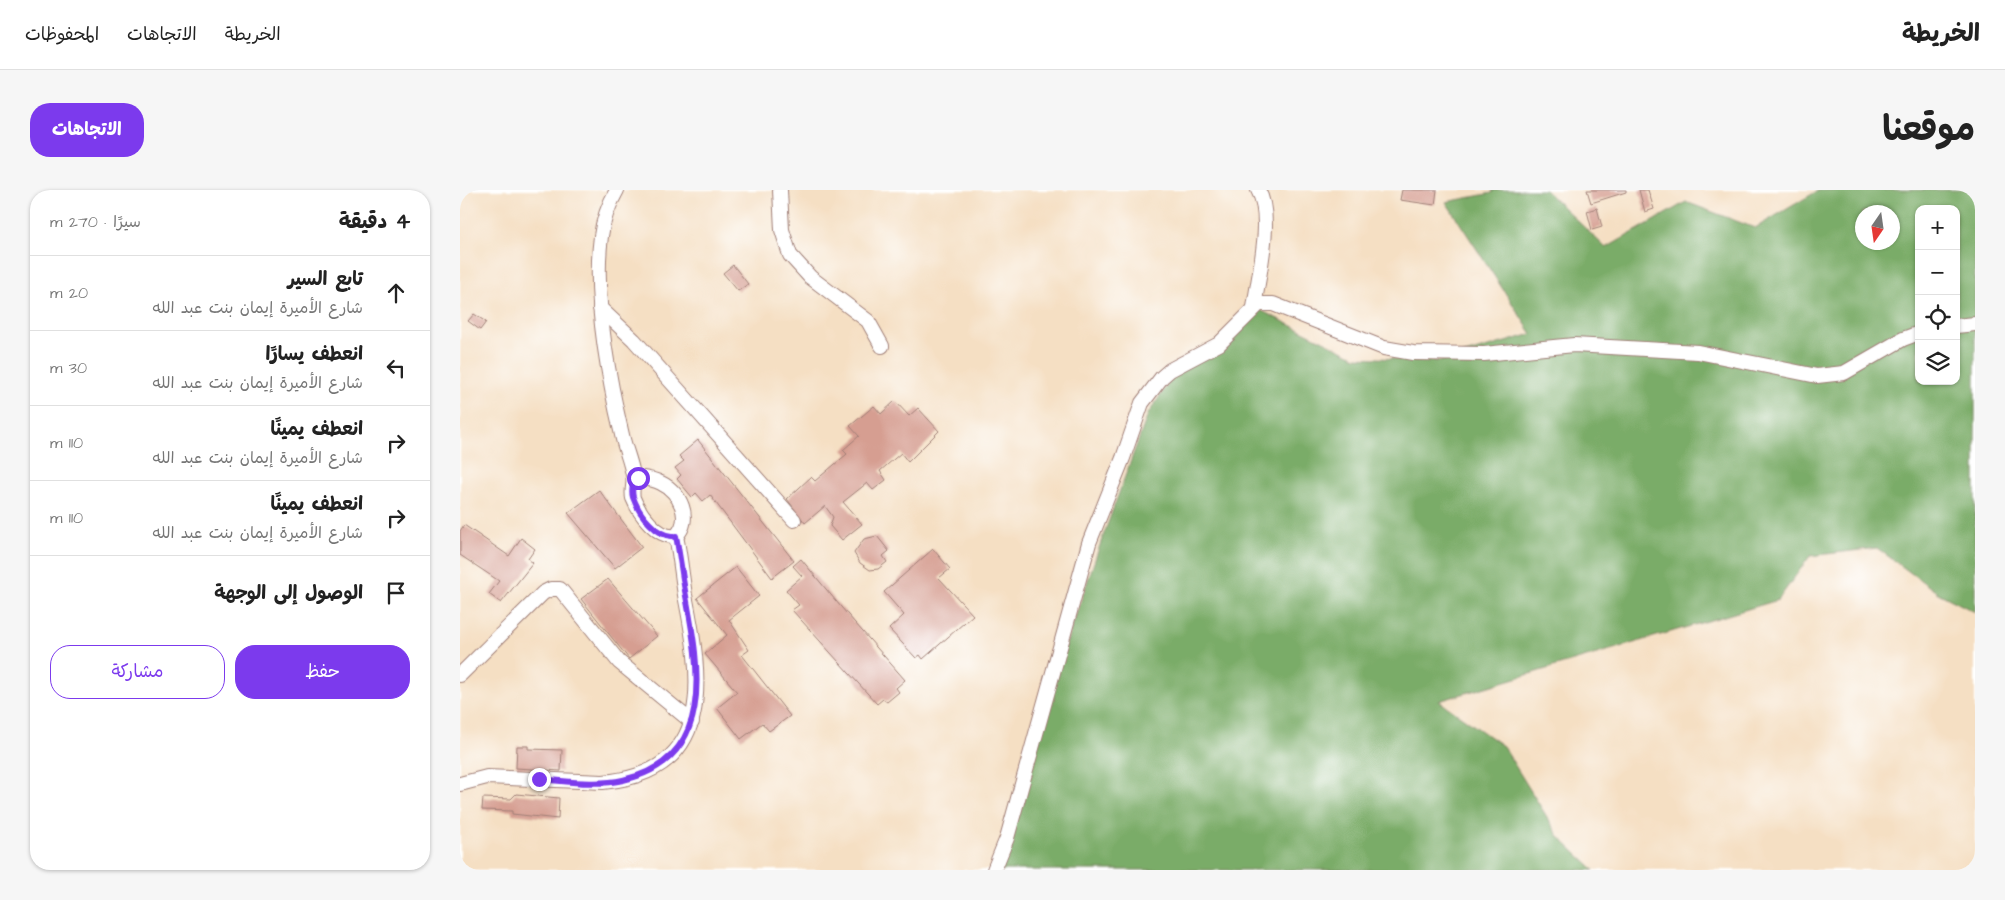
<!DOCTYPE html>
<html lang="ar">
<head>
<meta charset="utf-8">
<style>
	:root { --surface:#fff; --page:#f6f6f6; --text:#222; --muted:#767676; --line:#e0e0e0; --accent:#7c3aed }
	body { margin:0; font-family:"Architects Daughter","Playpen Sans Arabic",sans-serif; background:var(--page); color:var(--text); direction:rtl }
	.controls { position:absolute; right:15px; top:15px; display:grid; overflow:hidden; border-radius:10px; box-shadow:0 1px 4px #0004 }
	.controls button { width:45px; height:45px; display:grid; place-items:center; padding:0; border:0; border-bottom:1px solid var(--line); background:var(--surface); color:var(--text); font:25px sans-serif }
	.compass { position:absolute; left:1395px; top:15px; width:45px; height:45px; border-radius:50%; background:var(--surface); box-shadow:0 1px 4px #0004; rotate:193deg }
	.stop { position:absolute; width:15px; height:15px; margin:-11px; border:4px solid #7c3aed; border-radius:50%; background:#fff }
	.stop.end { background:#7c3aed; border-color:#fff; box-shadow:0 1px 5px #0008 }
	.list { margin:0; padding:0; list-style:none }
	h2 { display:flex; justify-content:space-between; align-items:center; height:65px; margin:0; padding:0 20px; font-size:21px }
	h2 small { font-size:16px; font-weight:400; color:var(--muted) }
	.list li { display:grid; grid-template-columns:32px 1fr auto; gap:15px; align-items:center; box-sizing:border-box; height:75px; padding:0 20px; border-top:1px solid var(--line) }
	.list b { display:block; font-size:19px; white-space:nowrap }
	.list p { margin:0; font-size:16px; white-space:nowrap; color:var(--muted) }
	.list em { font-size:16px; font-style:normal; color:var(--muted) }
	.actions { display:flex; gap:10px; padding:15px 20px }
	.actions a { flex:1; padding:11px 0; border:1px solid var(--accent); border-radius:20px; text-align:center; font-size:18px; color:var(--accent) }
	.actions .main { background:var(--accent); color:#fff }
	.icon { flex:none; width:28px; height:28px; fill:none; stroke:currentColor; stroke-width:2; stroke-linecap:round; stroke-linejoin:round }
	.map { position:relative; flex:none; width:1515px; height:680px; overflow:hidden; direction:ltr; border-radius:20px }
	header { display:flex; align-items:center; gap:30px; box-sizing:border-box; height:70px; padding:0 25px; background:var(--surface); border-bottom:1px solid var(--line) }
	header strong { font-size:24px }
	nav { display:flex; gap:28px; margin-inline-start:auto; font-size:18px }
	.intro { display:flex; align-items:center; justify-content:space-between; box-sizing:border-box; height:120px; padding:0 30px }
	h1 { margin:0; font-size:35px }
	.button { padding:12px 22px; border-radius:20px; background:var(--accent); color:#fff; font-size:18px; font-weight:700 }
	main { display:flex; gap:30px; padding:0 30px }
	aside { flex:1; background:var(--surface); border-radius:20px; box-shadow:0 1px 4px #0004 }
	.map>svg:first-child { display:block }
	.forest { fill:#7aac68; stroke:#62664a; fill-rule:evenodd }
	.building { fill:#d69e91 }
	.lines { fill:none; stroke-linecap:round; stroke-linejoin:round }
	.minor-casing { stroke:#a07f77; stroke-width:16 }
	.minor { stroke:#fff; stroke-width:14 }
	.route { stroke:#7c3aed; stroke-width:6 }
</style>
</head>
<body>
<header>
<strong>الخريطة</strong>
<nav><a>الخريطة</a><a>الاتجاهات</a><a>المحفوظات</a></nav>
</header>
<div class="intro"><h1>موقعنا</h1><a class="button">الاتجاهات</a></div>
<main>
<div class="map">
<svg width="1515" height="680" viewBox="0 0 1515 680">
	<rect width="100%" height="100%" fill="#fff"/>
	<filter id="ink" filterUnits="userSpaceOnUse"><feTurbulence type="fractalNoise" baseFrequency=".02" numOctaves="2"/><feDisplacementMap in="SourceGraphic" scale="10" xChannelSelector="R" yChannelSelector="G"/><feConvolveMatrix kernelMatrix="1 2 1 2 8 2 1 2 1" color-interpolation-filters="sRGB"/></filter>
	<filter id="wash" filterUnits="userSpaceOnUse"><feTurbulence type="fractalNoise" baseFrequency=".0096" numOctaves="4" result="noise"/><feDisplacementMap in="SourceGraphic" scale="20" xChannelSelector="R" yChannelSelector="G"/><feGaussianBlur stdDeviation="1.12" result="paint"/><feColorMatrix in="noise" values="0 0 0 0 0 0 0 0 0 0 0 0 0 0 0 0 0 1.4 0 .05"/><feComposite in="paint" operator="in"/></filter>
	<g filter="url(#wash)">
		<rect width="100%" height="100%" fill="#f5dfc3"/>
		<path class="forest" d="M1033,0H1085L1146,58L1226,12L1295,38L1359,0H1515V422L1478,403L1417,358L1350,366L1318,410L979,511L1043,556L1100,648L1134,680H538L595,486L642,349L688,224L718,179L800,120L896,167L981,171L1072,144L986,12L1032,3ZM1459,19H1496V191H1459ZM1402,22H1432V52H1402Z"/>
		<g id="blocks">
			<g class="building">
				<polygon points="942,0 977,0 975,15 940,10"/>
				<polygon points="1127,0 1166,0 1166,2 1131,13"/>
				<polygon points="1179,0 1188,0 1194,19 1185,22"/>
				<polygon points="1137,18 1142,37 1132,40 1127,21"/>
				<polygon points="273,75 288,94 278,101 263,83"/>
				<polygon points="14,124 26,132 20,140 8,131"/>
				<polygon points="435,211 449,226 458,218 479,241 448,272 441,263 420,281 426,290 413,300 407,293 383,312 402,334 382,350 370,336 373,327 365,316 345,333 327,309 351,287 355,291 387,264 383,260 399,246 390,236 414,216 421,224"/>
				<polygon points="238,250 334,371 312,388 250,305 243,311 236,303 232,307 217,289 221,285 215,278 224,271 219,266"/>
				<polygon points="139,300 182,357 155,378 108,323"/>
				<polygon points="4,335 49,366 61,348 75,359 68,369 73,373 41,413 29,404 39,391 0,365 0,341"/>
				<polygon points="417,346 429,361 423,366 427,372 418,379 410,380 400,373 394,363 404,349"/>
				<polygon points="473,359 490,379 479,388 513,425 463,469 460,465 456,468 429,439 444,425 424,402"/>
				<polygon points="341,369 381,417 445,490 436,498 439,502 427,512 423,509 417,514 332,420 339,415 326,400 342,386 333,376"/>
				<polygon points="276,377 299,406 269,430 289,460 282,465 330,526 309,541 302,533 281,549 257,518 277,502 245,464 267,445 237,408"/>
				<polygon points="148,389 197,446 169,469 121,409"/>
				<polygon points="57,556 68,556 68,559 102,560 101,581 56,578"/>
				<polygon points="56,604 99,608 98,629 52,624 52,621 22,620 23,608 51,609"/>
			</g>
		</g>
	</g>
	<g filter="url(#ink)">
		<use href="#blocks" fill-opacity="0" stroke="#a07f77" stroke-width="1"/>
		<g class="lines">
			<defs>
				<g id="minor">
					<path d="M157,0C149,14 143,30 141,46C133,106 148,186 162,245C165,259 171,272 173,285C175,293 171,300 173,308C179,323 198,349 216,346C233,329 220,302 201,293C192,288 183,288 174,287"/>
					<polyline points="320,0 322,40 330,65 350,87 408,131 422,156"/>
					<polyline points="140,118 174,150 334,330"/>
					<path d="M794,118C798,87 814,27 798,0"/>
					<polyline points="1496,136 1515,134"/>
					<polyline points="0,485 83,403 91,399 100,399 159,472 232,532"/>
					<path d="M0,594L27,587L143,592C256,582 242,489 225,405C222,386 220,365 216,346"/>
					<polyline points="534,680 547,648 629,353 663,268 682,213 702,187 710,180 759,154 799,114 813,114 924,158 953,163 1024,164 1114,155 1238,162 1357,186 1384,183 1443,149 1459,143"/>
				</g>
			</defs>
			<use href="#minor" class="minor-casing"/>
			<use href="#minor" class="minor"/>
		</g>
	</g>
	<g class="lines" filter="url(#ink)">
		<path class="route" d="M79,589C106,591 137,596 163,590C257,569 239,476 226,406C222,386 220,366 216,346C198,349 178,323 173,307C171,301 173,294 174,287L178,288"/>
	</g>
</svg>
<div class="controls">
<button>+</button>
<button>−</button>
<button><svg class="icon" aria-label="locate" viewBox="0 0 24 24"><circle cx="12" cy="12" r="6"/><path d="M12 2v4M12 18v4M2 12h4M18 12h4"/></svg></button>
<button><svg class="icon" aria-label="layers" viewBox="0 0 24 24"><path d="M12 4l9 5-9 5-9-5zM3 14l9 5 9-5"/></svg></button>
</div>
<svg class="compass" viewBox="-18 -18 36 36"><path d="M0-13l5 13h-10z" fill="#e53935"/><path d="M0 13l5-13h-10z" fill="#767676"/></svg>
<div class="stop" style="left:178px;top:288px"></div>
<div class="stop end" style="left:79px;top:589px"></div>
</div>
<aside>
<h2>4 دقيقة<small>سيرًا · 270 m</small></h2>
<ul class="list">
<li><svg class="icon" aria-label="ahead" viewBox="0 0 24 24"><path d="M12 20V5M6 11l6-6 6 6"/></svg><div><b>تابع السير</b><p>شارع الأميرة إيمان بنت عبد الله</p></div><em>20 m</em></li>
<li><svg class="icon" aria-label="left" viewBox="0 0 24 24"><path d="M17 20v-9H6M10 6l-5 5 5 5"/></svg><div><b>انعطف يسارًا</b><p>شارع الأميرة إيمان بنت عبد الله</p></div><em>30 m</em></li>
<li><svg class="icon" aria-label="right" viewBox="0 0 24 24"><path d="M7 20v-9h11M14 6l5 5-5 5"/></svg><div><b>انعطف يمينًا</b><p>شارع الأميرة إيمان بنت عبد الله</p></div><em>110 m</em></li>
<li><svg class="icon" aria-label="right" viewBox="0 0 24 24"><path d="M7 20v-9h11M14 6l5 5-5 5"/></svg><div><b>انعطف يمينًا</b><p>شارع الأميرة إيمان بنت عبد الله</p></div><em>110 m</em></li>
<li><svg class="icon" aria-label="arrive" viewBox="0 0 24 24"><path d="M6 21V4h12l-3 4 3 4H6"/></svg><div><b>الوصول إلى الوجهة</b></div></li>
</ul>
<div class="actions"><a class="main">حفظ</a><a>مشاركة</a></div>
</aside>
</main>
</body>
</html>
